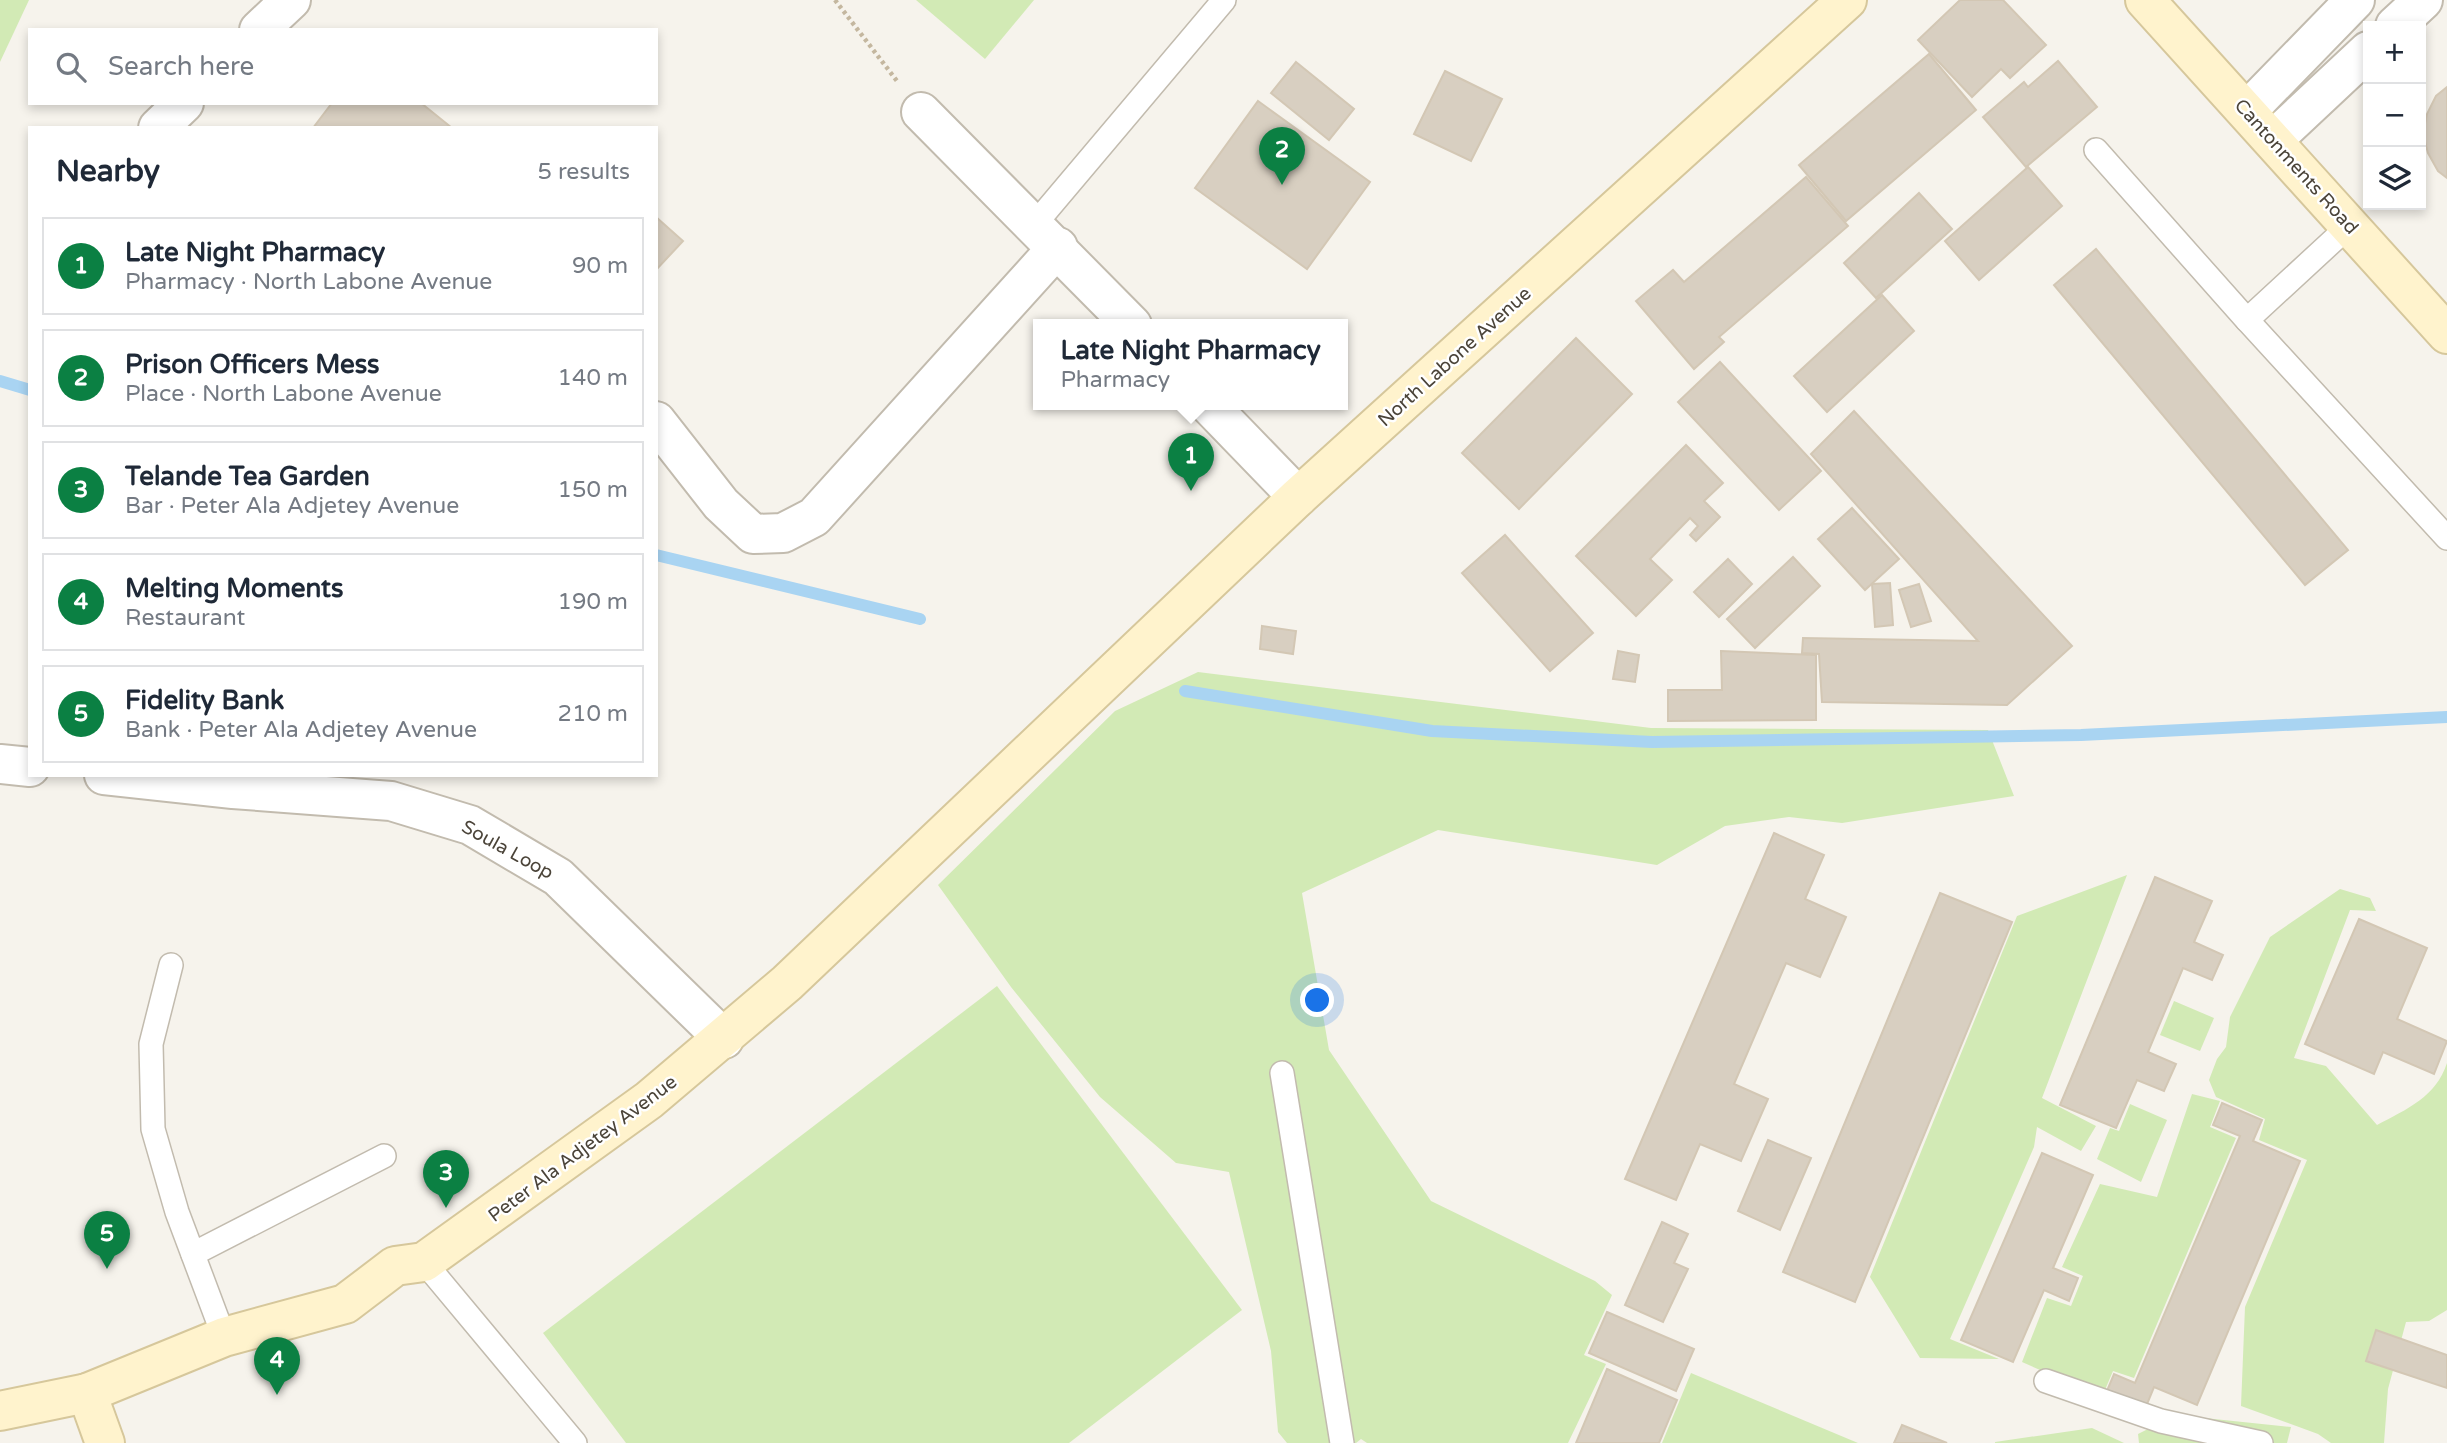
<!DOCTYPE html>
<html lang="en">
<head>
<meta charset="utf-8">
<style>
	:root { --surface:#fff; --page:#f2f2f3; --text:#1f2937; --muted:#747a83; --line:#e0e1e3; --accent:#0b8043 }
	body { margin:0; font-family:"Varela Round",sans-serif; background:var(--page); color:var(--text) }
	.controls { position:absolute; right:21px; top:21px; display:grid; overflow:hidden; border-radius:0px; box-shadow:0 4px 10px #0003 }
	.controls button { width:63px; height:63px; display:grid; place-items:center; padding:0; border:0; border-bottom:2px solid var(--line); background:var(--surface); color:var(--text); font:35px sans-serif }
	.you { position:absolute; left:1318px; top:1001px; width:24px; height:24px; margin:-18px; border:5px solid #fff; border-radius:50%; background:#1a73e8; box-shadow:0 0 0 10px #1a73e833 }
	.badge { display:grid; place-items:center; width:46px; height:46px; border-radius:50%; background:var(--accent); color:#fff; font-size:23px; font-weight:700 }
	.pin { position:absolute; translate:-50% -58px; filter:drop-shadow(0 2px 4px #0008) }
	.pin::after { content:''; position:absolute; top:37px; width:24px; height:21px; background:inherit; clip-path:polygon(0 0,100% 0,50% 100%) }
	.popup { position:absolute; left:1033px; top:319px; width:315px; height:91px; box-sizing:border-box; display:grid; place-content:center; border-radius:0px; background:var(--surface); filter:drop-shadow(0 2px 5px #0005); font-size:23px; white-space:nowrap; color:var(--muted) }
	.popup b { font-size:26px; color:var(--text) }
	.popup::after { content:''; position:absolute; left:50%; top:100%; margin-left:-14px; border:14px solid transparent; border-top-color:var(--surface) }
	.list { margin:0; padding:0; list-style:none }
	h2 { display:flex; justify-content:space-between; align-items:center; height:91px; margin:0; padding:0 28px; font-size:30px }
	h2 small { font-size:23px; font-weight:400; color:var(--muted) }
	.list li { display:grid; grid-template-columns:46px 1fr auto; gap:21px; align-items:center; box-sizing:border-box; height:98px; margin:0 14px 14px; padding:0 14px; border:2px solid var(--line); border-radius:0px }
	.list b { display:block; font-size:26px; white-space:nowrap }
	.list p { margin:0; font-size:23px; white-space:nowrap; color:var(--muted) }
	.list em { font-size:23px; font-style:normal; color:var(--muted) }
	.icon { flex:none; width:38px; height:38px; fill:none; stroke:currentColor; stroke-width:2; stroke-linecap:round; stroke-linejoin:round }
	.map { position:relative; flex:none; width:2447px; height:1443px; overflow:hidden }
	.search { position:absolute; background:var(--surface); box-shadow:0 4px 10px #0003; left:28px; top:28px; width:630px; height:77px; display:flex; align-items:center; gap:18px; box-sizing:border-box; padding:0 24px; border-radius:0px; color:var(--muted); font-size:26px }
	.panel { position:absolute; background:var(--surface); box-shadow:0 4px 10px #0003; left:28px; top:126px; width:630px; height:651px; border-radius:0px }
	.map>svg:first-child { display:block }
	.green { fill:#d2eab5 }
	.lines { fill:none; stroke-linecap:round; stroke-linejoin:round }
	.stream { stroke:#a9d4f2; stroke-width:12 }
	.building { fill:#d8cfc1; stroke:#d3c7b4; stroke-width:2 }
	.lane-casing { stroke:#c2bbae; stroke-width:26 }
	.street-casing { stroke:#c2bbae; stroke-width:42 }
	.secondary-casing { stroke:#d6c79b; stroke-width:42 }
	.path { stroke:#c4b79f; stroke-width:4.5; stroke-dasharray:3.5 3.5; stroke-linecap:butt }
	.lane { stroke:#fff; stroke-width:23 }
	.street { stroke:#fff; stroke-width:38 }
	.secondary { stroke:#fff3cd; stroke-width:38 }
	.labels { text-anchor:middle; stroke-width:5; stroke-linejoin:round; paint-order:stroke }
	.street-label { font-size:19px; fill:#4b4439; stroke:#fff }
</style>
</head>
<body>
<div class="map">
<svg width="2447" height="1443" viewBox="0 0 2447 1443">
	<rect width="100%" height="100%" fill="#f6f3ec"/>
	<g class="green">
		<polygon points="0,0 29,0 0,62"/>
		<polygon points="916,0 1034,0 985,59"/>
		<polygon points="1198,672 1651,728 1988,730 2014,796 1842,823 1789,817 1725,826 1657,865 1438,830 1302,893 1329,1050 1431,1201 1595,1281 1612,1295 1584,1355 1606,1364 1568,1443 1367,1443 1361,1439 1356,1443 1287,1443 1278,1432 1271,1351 1229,1172 1176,1163 1100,1097 1011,987 938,885 1115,711"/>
		<polygon points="2127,875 2042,1098 2096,1126 2081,1151 2037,1127 2034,1147 1950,1339 1999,1359 1920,1358 1870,1277 2017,916"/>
		<path d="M2340,889L2370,898L2376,911L2350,910L2294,1058L2326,1066L2377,1125C2407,1109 2436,1097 2447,1063V1310L2429,1321L2406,1322L2388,1389L2384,1443H2331L2318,1434L2241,1406L2245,1307L2307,1160L2259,1140L2265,1119L2216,1097L2209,1080L2217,1059L2226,1047L2230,1017L2270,937Z"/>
		<polygon points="997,986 1242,1310 1069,1443 626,1443 543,1333"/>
		<polygon points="2174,1001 2214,1018 2200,1051 2160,1035"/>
		<polygon points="2192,1094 2220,1101 2210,1127 2236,1138 2134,1378 2113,1371 2102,1397 2022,1362 2047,1298 2071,1306 2083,1276 2062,1267 2100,1184 2157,1197"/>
		<polygon points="2130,1104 2167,1120 2141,1182 2097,1159 2110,1128 2119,1131"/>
		<polygon points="1691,1373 1858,1443 1662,1443"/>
		<polygon points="2176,1415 2291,1427 2287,1443 2139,1443 2138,1434"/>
		<polygon points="2092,1428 2124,1443 1995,1443 1995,1442"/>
	</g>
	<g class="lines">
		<g class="stream">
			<polyline points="0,381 30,390"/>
			<polyline points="656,555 920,619"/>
			<polyline points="1185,691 1432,731 1652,742 2081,735 2447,717"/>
		</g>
	</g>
	<g class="building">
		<polygon points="1960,0 2003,0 2046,45 2010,78 2001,69 1972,97 1918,40"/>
		<polygon points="1929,54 1976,110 1846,221 1799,165"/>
		<polygon points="2058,61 2097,107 2026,167 1983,117 2024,82 2028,87"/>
		<polygon points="1296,62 1354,109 1329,140 1271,93"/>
		<polygon points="1445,71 1502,99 1471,161 1414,134"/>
		<polygon points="2447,87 2447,178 2438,171 2428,153 2423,134 2427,114 2436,96"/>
		<polygon points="1258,101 1370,182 1307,269 1195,188"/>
		<polygon points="332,103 421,103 452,128 313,128"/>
		<polygon points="2028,167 2062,206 1979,280 1945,241"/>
		<polygon points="1806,177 1848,226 1719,337 1724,342 1694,369 1636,301 1673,270 1684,282"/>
		<polygon points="1919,193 1952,229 1876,298 1844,263"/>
		<polygon points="656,217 683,241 656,270"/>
		<polygon points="2096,249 2348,550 2305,585 2054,285"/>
		<polygon points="1882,295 1914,331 1827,412 1794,376"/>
		<polygon points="1576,338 1632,394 1519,509 1462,453"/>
		<polygon points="1720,362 1821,471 1779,510 1678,402"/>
		<polygon points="1854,411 2072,646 2007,705 1822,702 1819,654 1802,653 1803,638 1978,641 1811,454"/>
		<polygon points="1686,445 1723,483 1704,501 1720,517 1696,541 1690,535 1698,526 1690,518 1650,559 1672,580 1636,616 1576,556"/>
		<polygon points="1852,508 1899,559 1865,590 1818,539"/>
		<polygon points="1505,535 1593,633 1550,671 1462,573"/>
		<polygon points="1793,557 1820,586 1755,648 1727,619"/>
		<polygon points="1728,559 1752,584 1719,617 1694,592"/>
		<polygon points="1890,583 1893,625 1875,627 1872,584"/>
		<polygon points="1919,584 1931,621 1911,627 1899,590"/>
		<polygon points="1262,626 1296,631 1293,654 1260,649"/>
		<polygon points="1618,651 1639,655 1635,682 1613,679"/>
		<polygon points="1721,651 1816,655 1816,720 1668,721 1668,690 1722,690"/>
		<polygon points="1774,833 1824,855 1805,899 1846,917 1820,977 1786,963 1734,1084 1768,1099 1741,1161 1700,1144 1676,1200 1625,1179"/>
		<polygon points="2155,877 2212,901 2194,942 2223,955 2212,980 2183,968 2148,1052 2176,1064 2164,1091 2137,1080 2116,1128 2060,1105"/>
		<polygon points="1940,893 2012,922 1855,1302 1783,1272"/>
		<polygon points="2359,919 2427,948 2397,1019 2447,1041 2434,1074 2383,1052 2374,1074 2305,1044"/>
		<polygon points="2222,1103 2262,1120 2253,1141 2300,1161 2197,1405 2154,1387 2143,1414 2104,1398 2114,1374 2135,1383 2240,1136 2213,1125"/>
		<polygon points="1768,1140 1811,1158 1780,1230 1738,1211"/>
		<polygon points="2042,1153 2093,1175 2053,1268 2078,1278 2069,1301 2044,1290 2013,1362 1961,1340"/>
		<polygon points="1662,1222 1688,1234 1674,1263 1688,1269 1663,1322 1625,1305"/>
		<polygon points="1607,1312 1694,1349 1676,1391 1589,1353"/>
		<polygon points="2376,1330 2447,1355 2447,1388 2366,1361"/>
		<polygon points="1607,1369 1677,1400 1659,1443 1576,1443"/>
		<polygon points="1902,1425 1947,1443 1894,1443"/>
	</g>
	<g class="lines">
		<defs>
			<g id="lane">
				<polyline points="2096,150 2247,320"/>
				<polyline points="1035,224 1224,0"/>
				<polyline points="2350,225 2247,320 2447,538"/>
				<polyline points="171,965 151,1044 153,1129 177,1212 224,1337"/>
				<polyline points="1282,1073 1342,1443"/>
				<polyline points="193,1254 384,1156"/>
				<polyline points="424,1262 575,1443"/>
				<polyline points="2046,1381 2161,1421 2261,1443"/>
			</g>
			<g id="street">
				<polyline points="2395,26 2423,0"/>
				<polyline points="259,30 291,0"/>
				<polyline points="2247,111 2355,0"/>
				<polyline points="921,112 1132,325"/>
				<polyline points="158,128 184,103"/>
				<polyline points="2273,140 2368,51"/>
				<polyline points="1209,405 1298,497"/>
				<polyline points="656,421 721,504 753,534 783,533 814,517 1058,247"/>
				<polyline points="0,764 30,767"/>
				<polyline points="104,775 233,789 391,801 470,825 558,877 724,1039"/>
			</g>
			<g id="secondary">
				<polyline points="2145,0 2447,334"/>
				<polyline points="87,1393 105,1443"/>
				<polyline points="0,1411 87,1393 224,1337 345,1304 395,1266 424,1262 649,1100 787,983 1298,497 1847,0"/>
			</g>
		</defs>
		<use href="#lane" class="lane-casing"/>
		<use href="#street" class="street-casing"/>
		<use href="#secondary" class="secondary-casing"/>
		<polyline class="path" points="835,0 897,81"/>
		<use href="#lane" class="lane"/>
		<use href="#street" class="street"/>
		<use href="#secondary" class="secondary"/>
	</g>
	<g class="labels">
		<g class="street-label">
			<text transform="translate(2297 166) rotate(48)" y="7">Cantonments Road</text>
			<text transform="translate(1454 356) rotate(-42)" y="7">North Labone Avenue</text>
			<text transform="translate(508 849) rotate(29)" y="7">Soula Loop</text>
			<text transform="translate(582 1148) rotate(-37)" y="7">Peter Ala Adjetey Avenue</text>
		</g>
	</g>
</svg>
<div class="controls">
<button>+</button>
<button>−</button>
<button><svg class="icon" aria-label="layers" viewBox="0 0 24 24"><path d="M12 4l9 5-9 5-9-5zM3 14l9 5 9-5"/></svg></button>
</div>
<div class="you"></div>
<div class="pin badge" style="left:1191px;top:491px">1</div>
<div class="popup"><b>Late Night Pharmacy</b>Pharmacy</div>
<div class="pin badge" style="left:1282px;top:185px">2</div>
<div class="pin badge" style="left:446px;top:1208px">3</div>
<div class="pin badge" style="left:277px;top:1395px">4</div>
<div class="pin badge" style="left:107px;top:1269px">5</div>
<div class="search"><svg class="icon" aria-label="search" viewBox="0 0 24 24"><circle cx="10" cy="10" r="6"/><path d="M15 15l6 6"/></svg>Search here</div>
<section class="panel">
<h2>Nearby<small>5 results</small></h2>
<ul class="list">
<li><span class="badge">1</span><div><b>Late Night Pharmacy</b><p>Pharmacy · North Labone Avenue</p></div><em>90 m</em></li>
<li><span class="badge">2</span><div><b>Prison Officers Mess</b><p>Place · North Labone Avenue</p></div><em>140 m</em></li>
<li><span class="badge">3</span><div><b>Telande Tea Garden</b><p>Bar · Peter Ala Adjetey Avenue</p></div><em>150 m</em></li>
<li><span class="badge">4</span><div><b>Melting Moments</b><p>Restaurant</p></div><em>190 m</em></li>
<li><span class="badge">5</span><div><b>Fidelity Bank</b><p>Bank · Peter Ala Adjetey Avenue</p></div><em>210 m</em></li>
</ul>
</section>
</div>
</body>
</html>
